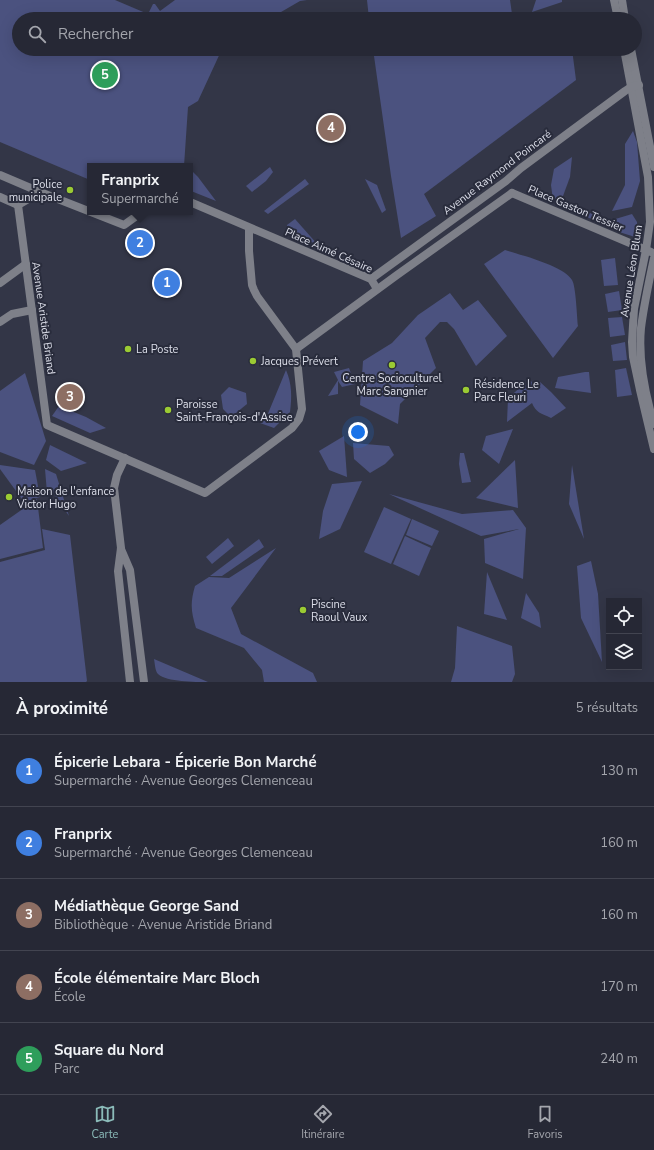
<!DOCTYPE html>
<html lang="fr">
<head>
<meta charset="utf-8">
<style>
	:root { --surface:#262835; --page:#2e303d; --text:#f1f3f6; --muted:#a4a6ad; --line:#424450; --accent:#8bbbb9 }
	body { margin:0; font-family:"Nunito Sans",sans-serif; background:var(--page); color:var(--text) }
	.controls { position:absolute; right:12px; bottom:12px; display:grid; overflow:hidden; border-radius:0px; box-shadow:0 4px 16px #0002 }
	.controls button { width:36px; height:36px; display:grid; place-items:center; padding:0; border:0; border-bottom:1px solid var(--line); background:var(--surface); color:var(--text); font:20px sans-serif }
	.you { position:absolute; left:358px; top:432px; width:14px; height:14px; margin:-10px; border:3px solid #fff; border-radius:50%; background:#1a73e8; box-shadow:0 0 0 6px #1a73e833 }
	.badge { display:grid; place-items:center; width:26px; height:26px; border-radius:50%; background:var(--accent); color:#fff; font-size:13px; font-weight:700 }
	.pin { position:absolute; translate:-50% -50%; border:2px solid #fff; box-shadow:0 1px 4px #0006 }
	.popup { position:absolute; left:87px; top:163px; width:106px; height:52px; box-sizing:border-box; display:grid; place-content:center; border-radius:0px; background:var(--surface); filter:drop-shadow(0 1px 3px #0005); font-size:13px; white-space:nowrap; color:var(--muted) }
	.popup b { font-size:15px; color:var(--text) }
	.popup::after { content:''; position:absolute; left:50%; top:100%; margin-left:-8px; border:8px solid transparent; border-top-color:var(--surface) }
	.list { margin:0; padding:0; list-style:none }
	h2 { display:flex; justify-content:space-between; align-items:center; height:52px; margin:0; padding:0 16px; font-size:17px }
	h2 small { font-size:13px; font-weight:400; color:var(--muted) }
	.list li { display:grid; grid-template-columns:26px 1fr auto; gap:12px; align-items:center; box-sizing:border-box; height:72px; padding:0 16px; border-top:1px solid var(--line) }
	.list b { display:block; font-size:15px; white-space:nowrap }
	.list p { margin:0; font-size:13px; white-space:nowrap; color:var(--muted) }
	.list em { font-size:13px; font-style:normal; color:var(--muted) }
	.icon { flex:none; width:22px; height:22px; fill:none; stroke:currentColor; stroke-width:2; stroke-linecap:round; stroke-linejoin:round }
	.map { position:relative; flex:none; width:654px; height:682px; overflow:hidden }
	.search { position:absolute; background:var(--surface); box-shadow:0 4px 16px #0002; left:12px; right:12px; top:12px; height:44px; display:flex; align-items:center; gap:10px; box-sizing:border-box; padding:0 14px; border-radius:22px; color:var(--muted); font-size:15px }
	.sheet { height:412px; background:var(--surface) }
	nav { display:flex; justify-content:space-around; align-items:center; box-sizing:border-box; height:56px; border-top:1px solid var(--line); background:var(--surface); font-size:11px; color:var(--muted) }
	nav a { display:grid; justify-items:center; gap:2px }
	nav .on { color:var(--accent) }
	.map>svg:first-child { display:block }
	.green { fill:#4b527f }
	.lines { fill:none; stroke-linecap:round; stroke-linejoin:round }
	.street { stroke:#7e8089; stroke-width:8 }
	.poi-dot { fill:#9bcb33; stroke:#292c3c; stroke-width:1.5 }
	.labels { text-anchor:middle; stroke-width:4; stroke-linejoin:round; paint-order:stroke }
	.street-label { font-size:11px; fill:#dcdee9; stroke:#292c3c }
	.poi-label { font-size:11px; fill:#dcdee9; stroke:#292c3c; text-anchor:start }
</style>
</head>
<body>
<div class="map">
<svg width="654" height="682" viewBox="0 0 654 682">
	<rect width="100%" height="100%" fill="#333647"/>
	<g class="green">
		<polygon points="0,0 115,0 148,14 153,4 155,4 160,11 175,0 307,0 300,1 269,19 19,19 19,49 222,49 198,101 188,107 184,166 90,166 90,180 0,142"/>
		<polygon points="367,0 510,0 512,14 568,14 569,19 369,19"/>
		<polygon points="536,0 562,0 562,2 532,12"/>
		<polygon points="373,49 572,49 576,80 424,194 436,216 401,238 391,176"/>
		<polygon points="633,131 637,142 640,181 632,207 612,211 625,185 625,144"/>
		<polygon points="572,157 570,177 563,196 553,200 551,185 554,169"/>
		<polygon points="270,167 273,172 266,181 252,192 246,186"/>
		<polygon points="192,171 198,177 216,201 191,191 190,179"/>
		<polygon points="305,179 309,184 268,214 264,211"/>
		<polygon points="365,179 377,185 386,210 382,213"/>
		<polygon points="558,203 612,220 632,214 637,222 638,233 635,237 616,231"/>
		<polygon points="295,219 318,245 287,231 287,225"/>
		<path d="M505,250C521,255 564,266 572,280C576,286 577,318 578,326L553,358L484,264Z"/>
		<polygon points="615,258 618,285 604,286 601,260"/>
		<polygon points="619,291 622,310 608,312 605,294"/>
		<polygon points="450,293 463,310 478,300 507,336 476,366 454,329 447,322 440,322 425,338 436,368 400,404 398,424 360,405 363,361 392,343 418,315"/>
		<polygon points="622,317 625,335 610,337 608,318"/>
		<polygon points="625,342 627,360 613,361 611,345"/>
		<polygon points="349,368 355,384 342,387 338,381 338,394 328,396 338,380 334,372"/>
		<polygon points="626,368 632,395 617,397 615,370"/>
		<path d="M286,370C292,384 292,397 290,412L274,428L260,423L267,416Z"/>
		<polygon points="585,372 589,372 591,393 555,388 558,377"/>
		<polygon points="25,373 46,441 34,465 0,452 0,391"/>
		<path d="M529,380L538,386L540,382L551,392L566,408L551,418C541,413 536,413 532,403L507,422L508,398Z"/>
		<polygon points="229,387 246,393 247,404 231,417 223,409 221,395"/>
		<polygon points="59,406 86,417 106,428 90,433 52,416"/>
		<polygon points="513,429 499,464 482,450 486,436"/>
		<polygon points="344,436 347,477 329,470 319,451"/>
		<polygon points="353,443 389,446 394,455 385,464 370,473 354,459"/>
		<polygon points="50,445 87,463 61,471 46,460"/>
		<polygon points="460,453 464,453 471,482 462,483 459,464"/>
		<polygon points="515,460 518,508 476,498"/>
		<polygon points="0,465 35,470 40,497 24,502 0,469"/>
		<polygon points="572,465 584,539 569,504"/>
		<polygon points="45,469 56,474 69,516 52,491 47,493"/>
		<polygon points="362,481 340,529 319,539 323,511 332,484"/>
		<polygon points="389,494 462,514 513,510 526,528 523,579 485,563 484,539 519,529 481,536"/>
		<polygon points="37,499 43,548 0,559 0,525"/>
		<polygon points="384,507 411,519 391,564 364,552"/>
		<polygon points="412,519 439,531 432,546 406,535"/>
		<polygon points="42,529 70,535 87,681 86,682 0,682 0,562 45,550"/>
		<polygon points="405,536 431,548 419,576 393,564"/>
		<polygon points="228,538 234,546 212,564 206,557"/>
		<polygon points="259,539 264,547 222,576 210,576"/>
		<path d="M276,548L231,608L241,634L313,673L317,682H264L262,670L244,648L196,628C191,612 190,603 195,586L209,577L229,578Z"/>
		<polygon points="591,561 598,594 602,662 581,618 577,566"/>
		<polygon points="487,572 507,620 484,614"/>
		<polygon points="526,593 539,613 541,628 521,618"/>
		<polygon points="457,626 512,646 515,674 512,682 451,682 455,668"/>
		<path d="M154,659L208,682C195,682 167,682 158,674C155,671 155,664 154,659Z"/>
	</g>
	<g class="lines">
		<g class="street">
			<polyline points="614,0 618,19"/>
			<polyline points="622,0 625,19"/>
			<polyline points="624,49 648,177 650,222 646,250 634,309 632,342 633,357 640,390 654,449"/>
			<polyline points="631,49 654,167"/>
			<polyline points="0,175 40,192 124,225 142,212"/>
			<polyline points="512,193 651,252"/>
			<polyline points="0,197 18,205"/>
			<polyline points="190,202 371,279 377,289"/>
			<polyline points="18,205 47,425 205,493 292,428 299,419 302,409 296,349 257,296 254,290 252,285 249,251 249,228"/>
			<polyline points="18,205 40,192"/>
			<path d="M654,258C649,281 644,304 641,328C638,360 645,394 654,424"/>
			<polyline points="371,279 506,181 521,168 625,91 631,87 639,85"/>
			<polyline points="0,283 26,264"/>
			<polyline points="0,322 12,314 32,310"/>
			<polyline points="296,349 397,275 512,193"/>
			<polyline points="125,458 117,475 114,488 121,548 118,571 130,682"/>
			<polyline points="121,549 130,570 144,682"/>
		</g>
	</g>
	<g class="poi-dot">
		<circle cx="70" cy="190" r="4"/>
		<circle cx="128" cy="349" r="4"/>
		<circle cx="253" cy="361" r="4"/>
		<circle cx="392" cy="365" r="4"/>
		<circle cx="466" cy="390" r="4"/>
		<circle cx="168" cy="410" r="4"/>
		<circle cx="9" cy="497" r="4"/>
		<circle cx="303" cy="610" r="4"/>
	</g>
	<g class="labels">
		<g class="street-label">
			<text transform="translate(497 172) rotate(-37)" y="4">Avenue Raymond Poincaré</text>
			<text transform="translate(576 208) rotate(23)" y="4">Place Gaston Tessier</text>
			<text transform="translate(329 250) rotate(24)" y="4">Place Aimé Césaire</text>
			<text transform="translate(631 271) rotate(-81)" y="4">Avenue Léon Blum</text>
			<text transform="translate(44 318) rotate(82)" y="4">Avenue Aristide Briand</text>
		</g>
		<g class="poi-label">
			<text x="62" y="188" text-anchor="end">Police<tspan x="62" dy="13">municipale</tspan></text>
			<text x="136" y="353">La Poste</text>
			<text x="261" y="365">Jacques Prévert</text>
			<text x="392" y="382" text-anchor="middle">Centre Socioculturel<tspan x="392" dy="13">Marc Sangnier</tspan></text>
			<text x="474" y="388">Résidence Le<tspan x="474" dy="13">Parc Fleuri</tspan></text>
			<text x="176" y="408">Paroisse<tspan x="176" dy="13">Saint-François-d'Assise</tspan></text>
			<text x="17" y="495">Maison de l'enfance<tspan x="17" dy="13">Victor Hugo</tspan></text>
			<text x="311" y="608">Piscine<tspan x="311" dy="13">Raoul Vaux</tspan></text>
		</g>
	</g>
</svg>
<div class="controls">
<button><svg class="icon" aria-label="locate" viewBox="0 0 24 24"><circle cx="12" cy="12" r="6"/><path d="M12 2v4M12 18v4M2 12h4M18 12h4"/></svg></button>
<button><svg class="icon" aria-label="layers" viewBox="0 0 24 24"><path d="M12 4l9 5-9 5-9-5zM3 14l9 5 9-5"/></svg></button>
</div>
<div class="you"></div>
<div class="pin badge" style="left:167px;top:283px;background:#3f7fe0">1</div>
<div class="pin badge" style="left:140px;top:243px;background:#3f7fe0">2</div>
<div class="popup"><b>Franprix</b>Supermarché</div>
<div class="pin badge" style="left:70px;top:397px;background:#8d6e63">3</div>
<div class="pin badge" style="left:331px;top:128px;background:#8d6e63">4</div>
<div class="pin badge" style="left:105px;top:75px;background:#2e9e5b">5</div>
<div class="search"><svg class="icon" aria-label="search" viewBox="0 0 24 24"><circle cx="10" cy="10" r="6"/><path d="M15 15l6 6"/></svg>Rechercher</div>
</div>
<section class="sheet">
<h2>À proximité<small>5 résultats</small></h2>
<ul class="list">
<li><span class="badge" style="background:#3f7fe0">1</span><div><b>Épicerie Lebara - Épicerie Bon Marché</b><p>Supermarché · Avenue Georges Clemenceau</p></div><em>130 m</em></li>
<li><span class="badge" style="background:#3f7fe0">2</span><div><b>Franprix</b><p>Supermarché · Avenue Georges Clemenceau</p></div><em>160 m</em></li>
<li><span class="badge" style="background:#8d6e63">3</span><div><b>Médiathèque George Sand</b><p>Bibliothèque · Avenue Aristide Briand</p></div><em>160 m</em></li>
<li><span class="badge" style="background:#8d6e63">4</span><div><b>École élémentaire Marc Bloch</b><p>École</p></div><em>170 m</em></li>
<li><span class="badge" style="background:#2e9e5b">5</span><div><b>Square du Nord</b><p>Parc</p></div><em>240 m</em></li>
</ul>
</section>
<nav>
<a class="on"><svg class="icon" aria-label="map" viewBox="0 0 24 24"><path d="M3 6l6-2 6 2 6-2v14l-6 2-6-2-6 2zM9 4v14M15 6v14"/></svg>Carte</a>
<a><svg class="icon" aria-label="directions" viewBox="0 0 24 24"><path d="M12 3l9 9-9 9-9-9zM9 14v-3h6M13 9l2 2-2 2"/></svg>Itinéraire</a>
<a><svg class="icon" aria-label="saved" viewBox="0 0 24 24"><path d="M7 4h10v16l-5-4-5 4z"/></svg>Favoris</a>
</nav>
</body>
</html>
